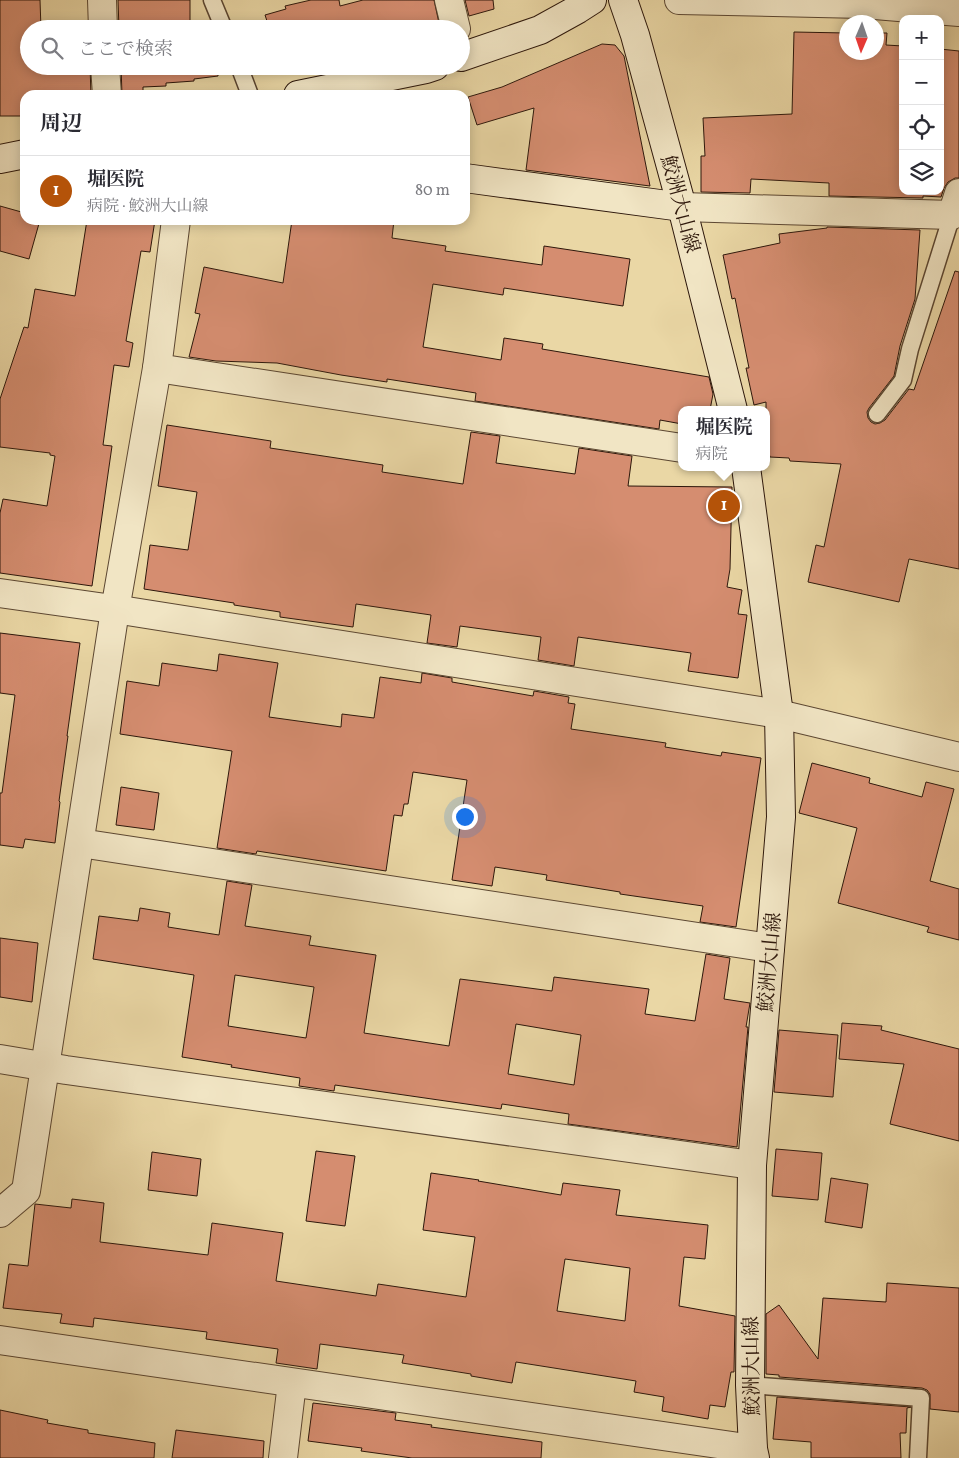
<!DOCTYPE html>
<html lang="ja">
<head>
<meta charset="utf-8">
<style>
	:root { --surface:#fff; --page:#f2f2f3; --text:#2b2b33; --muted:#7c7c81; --line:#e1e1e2; --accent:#b45309 }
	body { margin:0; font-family:Vollkorn,"Noto Serif JP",serif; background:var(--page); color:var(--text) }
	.controls { position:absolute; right:15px; top:15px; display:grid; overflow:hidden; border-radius:10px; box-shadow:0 2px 12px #0003 }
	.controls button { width:45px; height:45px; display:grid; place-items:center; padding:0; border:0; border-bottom:1px solid var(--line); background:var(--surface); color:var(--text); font:25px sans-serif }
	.compass { position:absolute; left:839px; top:15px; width:45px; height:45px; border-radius:50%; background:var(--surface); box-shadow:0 2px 12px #0003; rotate:182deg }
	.you { position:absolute; left:464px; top:816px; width:18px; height:18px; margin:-12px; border:4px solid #fff; border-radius:50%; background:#1a73e8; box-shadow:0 0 0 8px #1a73e833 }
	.badge { display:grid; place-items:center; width:32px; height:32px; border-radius:50%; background:var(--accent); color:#fff; font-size:16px; font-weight:700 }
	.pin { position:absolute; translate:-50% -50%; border:2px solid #fff; box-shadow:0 1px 5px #0006 }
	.popup { position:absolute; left:678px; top:406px; width:92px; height:65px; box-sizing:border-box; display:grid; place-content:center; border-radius:10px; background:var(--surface); filter:drop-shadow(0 1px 4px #0005); font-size:16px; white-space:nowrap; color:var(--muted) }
	.popup b { font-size:19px; color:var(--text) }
	.popup::after { content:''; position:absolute; left:50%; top:100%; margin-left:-10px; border:10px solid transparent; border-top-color:var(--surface) }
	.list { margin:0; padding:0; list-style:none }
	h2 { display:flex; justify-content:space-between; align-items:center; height:65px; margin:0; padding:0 20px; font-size:21px }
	h2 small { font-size:16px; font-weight:400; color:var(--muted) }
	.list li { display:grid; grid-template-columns:32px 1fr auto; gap:15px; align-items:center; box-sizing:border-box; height:70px; padding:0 20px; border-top:1px solid var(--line) }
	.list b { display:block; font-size:19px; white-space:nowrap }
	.list p { margin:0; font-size:16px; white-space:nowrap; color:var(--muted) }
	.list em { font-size:16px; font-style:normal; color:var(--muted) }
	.icon { flex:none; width:28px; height:28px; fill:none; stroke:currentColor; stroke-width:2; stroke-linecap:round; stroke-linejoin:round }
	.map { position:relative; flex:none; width:959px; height:1458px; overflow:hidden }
	.search { position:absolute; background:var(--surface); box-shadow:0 2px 12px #0003; left:20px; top:20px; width:450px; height:55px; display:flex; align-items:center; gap:12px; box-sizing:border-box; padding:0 18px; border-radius:28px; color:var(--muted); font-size:19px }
	.panel { position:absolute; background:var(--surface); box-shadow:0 2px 12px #0003; left:20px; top:90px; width:450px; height:135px; border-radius:15px }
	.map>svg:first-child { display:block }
	.building { fill:#d58d70; stroke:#2d170b; fill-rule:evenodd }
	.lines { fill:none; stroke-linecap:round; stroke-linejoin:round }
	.lane-casing { stroke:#5c4732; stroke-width:19 }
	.street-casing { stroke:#5c4732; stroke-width:30 }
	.secondary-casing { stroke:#2d170b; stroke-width:30 }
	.lane { stroke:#f1e5c4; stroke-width:16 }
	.street { stroke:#f1e5c4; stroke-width:28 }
	.secondary { stroke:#f1e5c4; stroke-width:28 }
	.labels { text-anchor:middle; stroke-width:4; stroke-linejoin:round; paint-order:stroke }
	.street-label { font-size:20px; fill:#2d170b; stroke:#f1e5c4 }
</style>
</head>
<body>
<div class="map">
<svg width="959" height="1458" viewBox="0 0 959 1458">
	<rect width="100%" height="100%" fill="#ead7a5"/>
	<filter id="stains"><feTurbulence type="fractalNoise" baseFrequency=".004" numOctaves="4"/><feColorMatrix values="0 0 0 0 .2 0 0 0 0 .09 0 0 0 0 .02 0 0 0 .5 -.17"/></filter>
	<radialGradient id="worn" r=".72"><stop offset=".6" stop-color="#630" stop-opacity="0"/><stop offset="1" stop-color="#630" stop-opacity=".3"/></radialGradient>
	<g class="building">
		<polygon points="0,0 40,0 41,29 29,29 29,66 90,66 91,95 25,95 25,116 0,116"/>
		<polygon points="118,0 190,0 190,22 209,22 209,29 119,29"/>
		<polygon points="311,0 339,0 340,6 363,0 434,0 439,23 417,29 234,29 267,21 265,15 286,9 285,6"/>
		<polygon points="465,0 493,0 494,9 469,16"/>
		<polygon points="794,32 846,33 846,52 876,52 876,33 887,33 886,45 903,46 903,191 940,191 940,49 959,51 959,178 955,178 948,182 944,188 941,197 923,196 923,198 829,196 829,183 751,179 750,193 701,192 701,156 705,156 703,118 792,114"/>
		<polygon points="602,44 615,45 624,56 650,186 526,170 534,108 477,125 468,97 502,87"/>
		<polygon points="121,66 229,66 230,69 218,71 218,76 194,79 194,81 166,83 166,86 143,87 143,92 122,95"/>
		<polygon points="0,206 25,213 25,220 40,220 29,259 0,251"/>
		<polygon points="87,220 155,220 150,252 141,251 126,341 133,343 129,367 114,365 103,445 112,446 92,586 0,573 0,513 3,499 47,506 55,456 50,455 50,453 0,447 0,399 24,327 28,328 35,289 75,296"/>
		<polygon points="292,220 394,220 392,238 446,246 445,251 542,265 544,246 630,259 623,306 504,288 503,295 433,284 423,347 501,360 504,338 543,344 542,349 709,377 713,394 710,410 682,410 682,424 660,420 659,429 475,401 476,393 387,379 387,382 341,375 277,363 216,361 189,357 200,314 195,313 204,267 283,283"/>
		<polygon points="827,227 920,230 915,299 900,346 894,376 869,408 867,412 868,418 871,422 875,424 880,423 885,420 909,389 914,390 955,271 959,272 959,569 909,559 899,602 808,582 816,545 824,547 841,464 790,461 789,458 770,457 766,441 766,402 754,405 746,368 749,368 735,298 732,299 723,255 780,243 779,234 827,228"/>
		<polygon points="167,425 271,441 270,448 383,465 382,472 463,484 471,432 500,436 496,463 575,474 579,448 632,456 628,486 732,487 730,569 727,587 742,590 738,614 747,615 738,678 688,671 691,653 578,637 574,666 538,660 541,637 460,626 457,647 427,643 431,615 356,604 353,627 280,617 280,612 234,605 234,603 144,589 150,545 188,550 197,492 158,486"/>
		<polygon points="0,633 80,643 67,736 68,736 59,801 60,802 55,843 25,839 23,848 0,845 0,793 2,793 15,695 0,693"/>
		<polygon points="219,654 278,663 269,717 341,727 342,714 374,718 380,677 421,683 422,673 452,678 452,682 533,696 534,691 569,697 568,703 575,704 571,729 666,743 665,747 721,756 722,752 761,758 736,927 700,922 703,906 620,894 620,892 546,880 547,875 495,867 492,886 452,880 467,780 413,772 408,804 404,804 402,816 394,815 386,871 257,851 256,854 217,848 232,751 120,734 127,681 159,686 162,663 217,671"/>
		<polygon points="812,763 870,778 869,783 922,797 926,782 954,789 930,881 959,889 959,940 927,932 929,927 838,903 857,828 799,813"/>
		<polygon points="121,787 159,793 154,830 116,825"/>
		<path d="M227,881L252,885L245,926L311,936L309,945L376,955L364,1033L449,1046L460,979L552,991L554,977L649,989L645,1014L695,1021L706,954L730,958L724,999L750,1003L746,1027H748L737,1147L568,1124L569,1114L502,1104L501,1109L335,1085L334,1091L299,1086L300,1078L231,1067L232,1065L182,1057L194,975L93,959L99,916L138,921L140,908L170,913L168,927L219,935ZM235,975L314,987L306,1038L228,1026ZM516,1024L581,1035L574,1085L508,1074Z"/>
		<polygon points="0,938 38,943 32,1002 0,997"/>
		<polygon points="842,1023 882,1026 881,1030 959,1049 959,1141 890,1124 904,1064 839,1059"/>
		<polygon points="779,1030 838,1035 833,1097 774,1092"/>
		<polygon points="776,1149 822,1153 818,1200 772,1196"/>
		<polygon points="316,1151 355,1156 345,1226 306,1221"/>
		<polygon points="152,1152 201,1159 197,1196 148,1190"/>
		<path d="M431,1173L479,1180L478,1181L561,1195L563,1183L620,1190L616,1215L708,1225L705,1259L684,1257L679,1306L735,1316L734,1372H731L725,1407L710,1405L708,1419L662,1411L664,1397L634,1392L636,1381L516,1362L512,1383L471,1376V1374L402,1363L404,1355L320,1344L317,1369L276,1363L278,1349L206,1339L207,1332L94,1318L93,1327L60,1323L62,1314L3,1308L9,1264L28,1266L35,1204L71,1208L72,1199L104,1203L100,1242L208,1255L212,1223L283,1233L276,1281L376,1296L378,1284L466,1297L475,1237L423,1230ZM565,1259L630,1268L625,1321L557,1311Z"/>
		<polygon points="831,1178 868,1184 862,1228 825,1222"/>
		<polygon points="887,1283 959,1288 959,1412 930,1409 930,1394 927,1390 922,1388 779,1377 779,1375 766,1374 766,1314 779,1305 818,1359 823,1298 886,1302"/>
		<polygon points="777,1397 911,1407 907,1408 906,1433 900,1433 901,1458 811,1458 811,1442 773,1439"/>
		<polygon points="313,1403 396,1413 395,1420 432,1425 431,1427 542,1442 541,1458 412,1458 361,1451 362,1448 308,1441"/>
		<polygon points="0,1410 48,1420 47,1423 88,1430 88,1433 155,1443 154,1458 0,1458"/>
		<polygon points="176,1430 264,1441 263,1458 172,1458"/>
	</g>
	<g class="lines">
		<defs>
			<g id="lane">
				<polyline points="212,0 224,29"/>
				<polyline points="239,66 250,95"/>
				<polyline points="877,414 903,380 910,349 952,215 959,218"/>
				<polyline points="750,1385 921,1398 918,1458"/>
			</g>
			<g id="street">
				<polyline points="102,0 103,29"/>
				<polyline points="449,0 456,29"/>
				<polyline points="679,0 863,4 959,12"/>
				<polyline points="105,66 107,95"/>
				<polyline points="682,207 952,215 959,193"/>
				<polyline points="157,368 682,448"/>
				<polyline points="0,593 127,611 779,714 959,757"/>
				<polyline points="80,843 770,948"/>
				<polyline points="0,1059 66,1070 752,1165"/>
				<polyline points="0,1213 26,1191 115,610 157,368 176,220"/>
				<polyline points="0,1340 753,1449"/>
				<polyline points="283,1458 292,1383"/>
			</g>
			<g id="secondary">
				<polyline points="623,0 635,35 682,207 733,410"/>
				<polyline points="461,57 540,30 578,9 592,0"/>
				<polyline points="298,95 426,69 435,66"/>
				<polyline points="0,159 25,154"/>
				<polyline points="465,178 682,207"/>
				<polyline points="746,467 779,714 781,817 752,1165 750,1385 753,1449 755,1458"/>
			</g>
		</defs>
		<use href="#lane" class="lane-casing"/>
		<use href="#street" class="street-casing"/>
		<use href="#secondary" class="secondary-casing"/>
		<use href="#lane" class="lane"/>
		<use href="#street" class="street"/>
		<use href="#secondary" class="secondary"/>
	</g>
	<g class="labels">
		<g class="street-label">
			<text transform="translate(681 204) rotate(75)" y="7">鮫洲大山線</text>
			<text transform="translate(769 962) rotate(-85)" y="7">鮫洲大山線</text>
			<text transform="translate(751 1366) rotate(-91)" y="7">鮫洲大山線</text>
		</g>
	</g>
	<rect width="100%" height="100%" filter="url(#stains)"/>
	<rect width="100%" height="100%" fill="url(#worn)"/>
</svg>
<div class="controls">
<button>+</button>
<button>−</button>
<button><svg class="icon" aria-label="locate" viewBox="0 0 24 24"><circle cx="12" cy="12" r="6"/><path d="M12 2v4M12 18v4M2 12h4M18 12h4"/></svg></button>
<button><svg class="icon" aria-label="layers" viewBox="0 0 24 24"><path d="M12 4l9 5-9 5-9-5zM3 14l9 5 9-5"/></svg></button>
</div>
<svg class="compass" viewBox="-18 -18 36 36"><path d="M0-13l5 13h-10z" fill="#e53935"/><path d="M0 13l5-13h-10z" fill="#7c7c81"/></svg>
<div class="you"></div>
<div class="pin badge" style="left:724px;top:506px">1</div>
<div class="popup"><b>堀医院</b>病院</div>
<div class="search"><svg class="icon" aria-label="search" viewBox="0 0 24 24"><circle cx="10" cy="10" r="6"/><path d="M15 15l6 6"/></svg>ここで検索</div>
<section class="panel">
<h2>周辺<small></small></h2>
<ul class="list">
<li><span class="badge">1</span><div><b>堀医院</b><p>病院 · 鮫洲大山線</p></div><em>80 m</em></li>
</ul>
</section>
</div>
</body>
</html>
